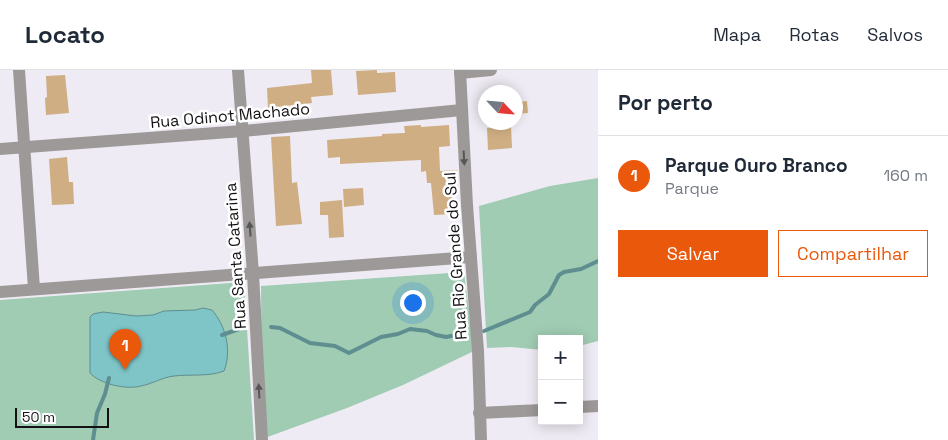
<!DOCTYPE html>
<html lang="pt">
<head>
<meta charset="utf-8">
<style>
	:root { --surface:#fff; --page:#f6f6f7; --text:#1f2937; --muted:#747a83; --line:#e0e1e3; --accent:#ea580c }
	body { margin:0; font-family:"Space Grotesk",sans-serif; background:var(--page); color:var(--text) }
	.controls { position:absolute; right:15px; bottom:15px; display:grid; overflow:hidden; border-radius:0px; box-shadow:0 2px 12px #0003 }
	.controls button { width:45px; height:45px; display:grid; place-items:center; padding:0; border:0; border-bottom:1px solid var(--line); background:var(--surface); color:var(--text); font:25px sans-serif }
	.compass { position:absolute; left:478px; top:15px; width:45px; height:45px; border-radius:50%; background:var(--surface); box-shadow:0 2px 12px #0003; rotate:116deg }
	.scale { position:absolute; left:15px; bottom:12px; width:94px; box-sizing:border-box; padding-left:5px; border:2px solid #131114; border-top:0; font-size:14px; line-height:18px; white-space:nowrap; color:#131114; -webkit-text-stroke:4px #fff; paint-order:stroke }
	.you { position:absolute; left:412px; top:232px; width:18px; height:18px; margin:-12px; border:4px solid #fff; border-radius:50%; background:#1a73e8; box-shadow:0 0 0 8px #1a73e833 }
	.badge { display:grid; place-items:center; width:32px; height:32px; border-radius:50%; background:var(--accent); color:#fff; font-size:16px; font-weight:700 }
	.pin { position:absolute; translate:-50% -41px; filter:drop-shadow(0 1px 2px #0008) }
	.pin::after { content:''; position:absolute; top:26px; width:18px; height:15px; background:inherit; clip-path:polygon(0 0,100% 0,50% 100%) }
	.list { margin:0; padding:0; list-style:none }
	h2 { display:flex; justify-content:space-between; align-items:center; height:65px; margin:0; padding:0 20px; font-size:21px }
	h2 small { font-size:16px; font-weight:400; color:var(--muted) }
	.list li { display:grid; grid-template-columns:32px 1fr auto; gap:15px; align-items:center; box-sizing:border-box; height:80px; padding:0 20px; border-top:1px solid var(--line) }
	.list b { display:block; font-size:19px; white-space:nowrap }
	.list p { margin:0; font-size:16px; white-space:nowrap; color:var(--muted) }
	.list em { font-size:16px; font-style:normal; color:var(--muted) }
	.actions { display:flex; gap:10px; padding:15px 20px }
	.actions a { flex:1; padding:11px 0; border:1px solid var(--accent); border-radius:0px; text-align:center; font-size:18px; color:var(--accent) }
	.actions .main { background:var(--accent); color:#fff }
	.map { position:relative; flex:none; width:598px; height:370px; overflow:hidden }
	header { display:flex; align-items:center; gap:30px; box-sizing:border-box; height:70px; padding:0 25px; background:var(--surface); border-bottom:1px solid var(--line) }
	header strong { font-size:24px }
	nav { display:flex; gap:28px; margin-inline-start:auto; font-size:18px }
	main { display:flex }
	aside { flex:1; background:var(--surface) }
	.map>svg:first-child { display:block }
	.green { fill:#9fccb2 }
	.water { fill:#7fc4c7; stroke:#5f8e91 }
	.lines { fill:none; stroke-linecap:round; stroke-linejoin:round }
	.stream { stroke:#5f8e91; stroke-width:4 }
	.building { fill:#ceae82 }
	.minor { stroke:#9e9999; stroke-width:12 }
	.oneway { fill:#585556 }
	.labels { text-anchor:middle; stroke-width:5; stroke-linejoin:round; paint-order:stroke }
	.street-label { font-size:16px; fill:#131114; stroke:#fff }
</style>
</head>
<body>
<header>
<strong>Locato</strong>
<nav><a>Mapa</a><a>Rotas</a><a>Salvos</a></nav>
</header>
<main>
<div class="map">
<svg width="598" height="370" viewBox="0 0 598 370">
	<rect width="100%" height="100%" fill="#efebf4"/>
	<g class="green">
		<polygon points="598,108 598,271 579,276 579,269 542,269 542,280 511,277 487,278 479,136 550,116"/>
		<polygon points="464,202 474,281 403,315 347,338 262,369 261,216"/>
		<polygon points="244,212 254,370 0,370 0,230"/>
	</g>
	<path class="water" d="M203,238L212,240C226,256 232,281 224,301C208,307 191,304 174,306C163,307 152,314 141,316C126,320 100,314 90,303V247L93,244L103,242L136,246L153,245L164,241L195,240Z"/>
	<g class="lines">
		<g class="stream">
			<polyline points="271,257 280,258 310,273 335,276 349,283 381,267 398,264 410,259 427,261 436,265 446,267 456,265"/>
			<polyline points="484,261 530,242 535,235 549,224 559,205 564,202 581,199 598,191"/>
			<polyline points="222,265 239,259"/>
			<polyline points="93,370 97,343 105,324 109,308"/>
		</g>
	</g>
	<g class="building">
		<polygon points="311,0 331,0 333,25 311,27 312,33 268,38 267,18 312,13"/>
		<polygon points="377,0 377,3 395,2 396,22 358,25 356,1"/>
		<polygon points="65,5 69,43 46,45 45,28 47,27 46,6"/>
		<polygon points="527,31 528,43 516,44 516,32"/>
		<polygon points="421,55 421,57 449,55 450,76 439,77 440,101 457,100 458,111 451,111 453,144 434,145 431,113 427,113 426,101 421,102 421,90 340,94 340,87 328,88 327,70 382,66 382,64 405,63 404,56"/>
		<polygon points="511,56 512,78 488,80 487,58"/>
		<polygon points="290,66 292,113 297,112 302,154 276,156 271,67"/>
		<polygon points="67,87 69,112 73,112 74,134 52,135 49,89"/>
		<polygon points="363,118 364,135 344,137 343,119"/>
		<polygon points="342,130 344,167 329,168 328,145 320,145 320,132"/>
	</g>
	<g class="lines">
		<g class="minor">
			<polyline points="19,0 34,219"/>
			<polyline points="238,0 253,204 262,370"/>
			<polyline points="460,0 467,135 478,281 481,370"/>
			<polyline points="460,3 491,0"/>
			<polyline points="0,79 243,61 462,40"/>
			<polyline points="0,222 471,187"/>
			<polyline points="579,337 598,336"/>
			<polyline points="479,343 542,340"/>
		</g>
	</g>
	<defs><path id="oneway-solid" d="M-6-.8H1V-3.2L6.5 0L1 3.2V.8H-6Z" transform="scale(1.25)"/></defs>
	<g class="oneway">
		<use href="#oneway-solid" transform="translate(464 88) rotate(87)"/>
		<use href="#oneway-solid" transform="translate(250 159) rotate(-94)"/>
		<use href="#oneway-solid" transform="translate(259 321) rotate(-93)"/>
	</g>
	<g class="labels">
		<g class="street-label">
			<text transform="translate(230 45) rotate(-5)" y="6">Rua Odinot Machado</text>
			<text transform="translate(235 186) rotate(-94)" y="6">Rua Santa Catarina</text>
			<text transform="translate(455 186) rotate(-94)" y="6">Rua Rio Grande do Sul</text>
		</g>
	</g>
</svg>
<div class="controls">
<button>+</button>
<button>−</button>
</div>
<svg class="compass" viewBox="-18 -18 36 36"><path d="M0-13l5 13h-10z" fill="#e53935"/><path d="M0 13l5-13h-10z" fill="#747a83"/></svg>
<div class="scale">50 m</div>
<div class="you"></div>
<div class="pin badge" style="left:125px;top:300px">1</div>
</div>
<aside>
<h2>Por perto<small></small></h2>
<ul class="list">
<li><span class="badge">1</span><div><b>Parque Ouro Branco</b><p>Parque</p></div><em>160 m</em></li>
</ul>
<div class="actions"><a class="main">Salvar</a><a>Compartilhar</a></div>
</aside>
</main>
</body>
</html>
